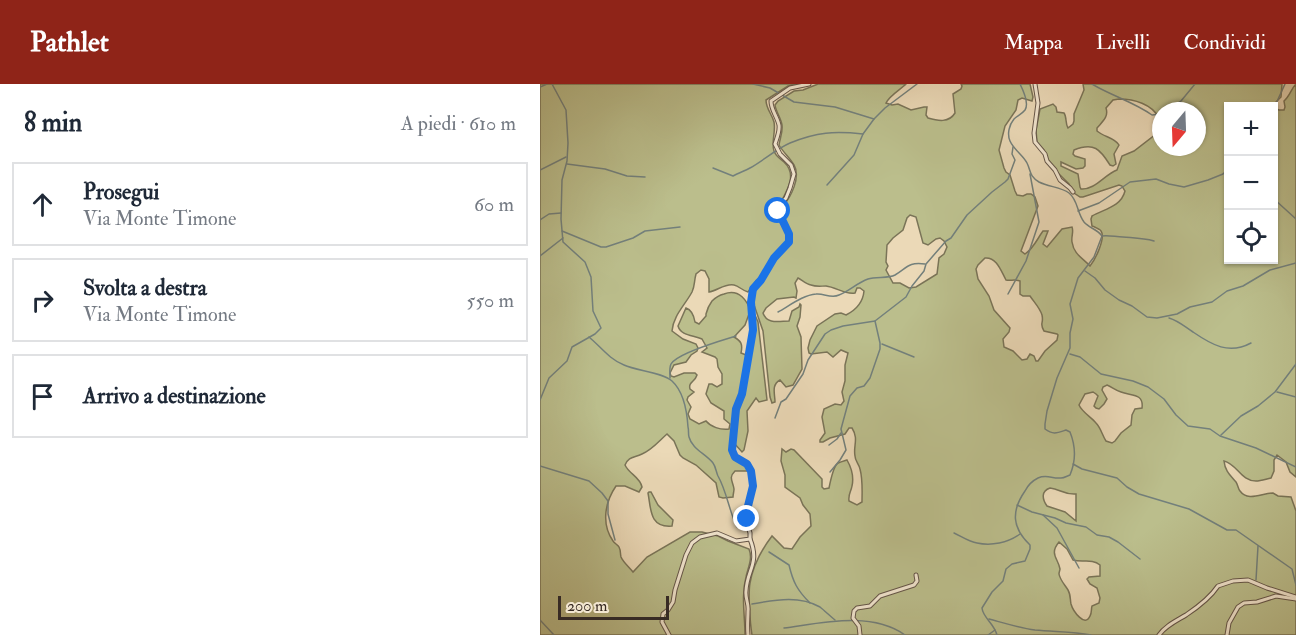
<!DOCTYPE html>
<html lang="it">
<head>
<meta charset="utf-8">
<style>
	:root { --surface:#fff; --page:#f6f6f7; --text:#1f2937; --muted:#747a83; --line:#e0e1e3; --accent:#8f2418 }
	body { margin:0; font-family:"IM FELL Double Pica",serif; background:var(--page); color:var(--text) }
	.controls { position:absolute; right:18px; top:18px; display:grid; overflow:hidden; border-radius:0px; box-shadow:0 2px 4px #0004 }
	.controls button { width:54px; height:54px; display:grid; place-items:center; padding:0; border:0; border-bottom:2px solid var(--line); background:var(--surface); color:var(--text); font:30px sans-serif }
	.compass { position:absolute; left:612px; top:18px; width:54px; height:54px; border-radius:50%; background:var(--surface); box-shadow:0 2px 4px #0004; rotate:199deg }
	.scale { position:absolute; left:18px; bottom:15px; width:111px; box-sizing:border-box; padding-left:6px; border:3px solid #382b24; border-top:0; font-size:16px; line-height:21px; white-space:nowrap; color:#382b24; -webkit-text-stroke:4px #f2e6d0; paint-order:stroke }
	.stop { position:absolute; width:18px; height:18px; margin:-14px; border:4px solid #1a73e8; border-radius:50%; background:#fff }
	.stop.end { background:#1a73e8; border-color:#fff; box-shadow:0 2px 6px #0008 }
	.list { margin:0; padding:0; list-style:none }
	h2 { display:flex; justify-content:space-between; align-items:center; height:78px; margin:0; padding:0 24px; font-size:26px }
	h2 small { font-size:20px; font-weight:400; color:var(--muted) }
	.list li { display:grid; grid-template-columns:39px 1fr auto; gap:18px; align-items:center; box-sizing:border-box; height:84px; margin:0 12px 12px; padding:0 12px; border:2px solid var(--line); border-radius:0px }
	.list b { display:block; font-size:22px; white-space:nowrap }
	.list p { margin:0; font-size:20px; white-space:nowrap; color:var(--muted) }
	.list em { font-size:20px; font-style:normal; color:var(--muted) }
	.icon { flex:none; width:33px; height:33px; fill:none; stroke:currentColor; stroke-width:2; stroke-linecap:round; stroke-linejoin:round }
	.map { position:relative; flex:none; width:756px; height:551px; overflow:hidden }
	header { display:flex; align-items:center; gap:36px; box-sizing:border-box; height:84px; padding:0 30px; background:var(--accent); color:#fff }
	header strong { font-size:28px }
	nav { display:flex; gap:33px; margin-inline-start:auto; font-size:21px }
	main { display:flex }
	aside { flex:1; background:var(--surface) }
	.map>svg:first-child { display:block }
	.green { fill:#bbbe8c; stroke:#7a7458; stroke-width:1.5; fill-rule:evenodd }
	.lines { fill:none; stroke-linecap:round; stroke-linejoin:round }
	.stream { stroke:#73807c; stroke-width:1.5 }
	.street-casing { stroke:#655649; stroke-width:5 }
	.street { stroke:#f2e6d0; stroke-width:3 }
	.route { stroke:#1a73e8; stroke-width:8 }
</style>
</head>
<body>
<header>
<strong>Pathlet</strong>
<nav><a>Mappa</a><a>Livelli</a><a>Condividi</a></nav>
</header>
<main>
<aside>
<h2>8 min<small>A piedi · 610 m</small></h2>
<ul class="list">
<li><svg class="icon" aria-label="ahead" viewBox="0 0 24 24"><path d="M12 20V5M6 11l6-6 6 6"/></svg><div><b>Prosegui</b><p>Via Monte Timone</p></div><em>60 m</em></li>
<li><svg class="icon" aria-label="right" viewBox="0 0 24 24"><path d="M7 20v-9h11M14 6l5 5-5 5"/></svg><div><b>Svolta a destra</b><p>Via Monte Timone</p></div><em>550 m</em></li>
<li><svg class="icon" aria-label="arrive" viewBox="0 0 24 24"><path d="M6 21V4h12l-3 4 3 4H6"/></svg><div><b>Arrivo a destinazione</b></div></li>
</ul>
</aside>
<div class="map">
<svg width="756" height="551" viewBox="0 0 756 551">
	<rect width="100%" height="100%" fill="#ebd9b7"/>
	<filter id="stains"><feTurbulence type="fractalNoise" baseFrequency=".00333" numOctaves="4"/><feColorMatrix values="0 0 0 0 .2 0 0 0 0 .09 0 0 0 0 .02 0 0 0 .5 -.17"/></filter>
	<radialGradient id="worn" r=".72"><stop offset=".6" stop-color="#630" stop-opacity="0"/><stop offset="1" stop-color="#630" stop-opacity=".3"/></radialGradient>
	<g class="green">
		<path d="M0,0H262L248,2L226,16C226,25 232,30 234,38C236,48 231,58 234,67C236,73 240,74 244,78C257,90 248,105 241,118L243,122C251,113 261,93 254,81C250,74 243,68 239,61C240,54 243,48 242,41C241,34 236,28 235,21L238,17L254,7L263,6L278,0H366C360,6 350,11 346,19L352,21L358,20L371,26L384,23H387L386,31L388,34C398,37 409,39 415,29L413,10L421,5L422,2L421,0H490L493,13L492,17L482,14L478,16L476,26L465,42L459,66L464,84L466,88L470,91L475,107L477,111L483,112L487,110H491L495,113L498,122L481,167L485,170C494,164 497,155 503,147H508L503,160L507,163L522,145L532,143C534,148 531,152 532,158C534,171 543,174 550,182C555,176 566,154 561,147C561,146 553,142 552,142L551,135L552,132C564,125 581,123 585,107L582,102L579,101L543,113H540L534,109L529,100L517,88L508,76L504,66L497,58L496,46L500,25L513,20L516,23L517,28L524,29C527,33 525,39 528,44L533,40L534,37V30L544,6L543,0H742L741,13L735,19L734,24L739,26H744L745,23L744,17C750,12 751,5 756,0V393L750,388L746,378L737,371L734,376V387L731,394C726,395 721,397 716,397C701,397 697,380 684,377C685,387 690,391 696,398C698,401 698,405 700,407C708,418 722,409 733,409L738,412L751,413L756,427V551H212C210,539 208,510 210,499C213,482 222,465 232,452L244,464L252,465L260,453L271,442L270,430L263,421L260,414L245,403V391L241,377L242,365L246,368L251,365L254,366L282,395V403L284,405L289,404C290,399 293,384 297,380C299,378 304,377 307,376C311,383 314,393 312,402C311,408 308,410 309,417L317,421L322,418C322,408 323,396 320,385C319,380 315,377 315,372C313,362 319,355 312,344H309L305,350L290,354L283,358H280V356L285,349L282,333L284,325L295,320L301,321L304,317L302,308L305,297V281L308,269L301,266L293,273L287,268L271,270L269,269L268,264L270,256L277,242L295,230L301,229L306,231C316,226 323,218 324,207L320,204H317L315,209C305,211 296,203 286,202C281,202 276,203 271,201C266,200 262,196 258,194L255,199L257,207L256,214L254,213L237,215L226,224L223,229C227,241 240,237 249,237L252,227L259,223L260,220L261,221L260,233L257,242L261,253L262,285L253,301L246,303L240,296C231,301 235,310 235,318L232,319L230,313L223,247L213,218L214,211L217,203L216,197L208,208C203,207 199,202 194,201C185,199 177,207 169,208V195L165,187L161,186L156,190C154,197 155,202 152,208C145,221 133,232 132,247L143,255L156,260L158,264L157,267L151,271L146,278L134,281L130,289L131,292L134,293L144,289H155L157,291C155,298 148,298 150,305L154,308L148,313L147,316L151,323L148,330L150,335L159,340L166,337C171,343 180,346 189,345L190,340L184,335V327L171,319L166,310L169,300H172L177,303L182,300V290L178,283L177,275L175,273L162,268L167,264L162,255C153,251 141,252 138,242L146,224C152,226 154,232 155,238L159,240L166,232V230C167,226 169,221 172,217C175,214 180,211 184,210C199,204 208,217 211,229L215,231L218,238L227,316L219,318L216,314L207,327L208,347L204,366L202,368L194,359C193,375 204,373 212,384L208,387H195C188,394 193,397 194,405C194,408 193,410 193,413L183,414L179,413L176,399L156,381L143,374L140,371L134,357L127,350C119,357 112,366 102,370C94,374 89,372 85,381C89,390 100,393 102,403L99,408L85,402H76C65,418 61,440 73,457C74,459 78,461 79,463C81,467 80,469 81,473C83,478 89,483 93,488L107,473L150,448H162L178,452L188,457L209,465C213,475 208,483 206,493C201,512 205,532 205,551H0ZM579,15C594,15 612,20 619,34L616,50L594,67L582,72L577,86C564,91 555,106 541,105L540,103L538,90L521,82V78L536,85L543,84L545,82V75L535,72L533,70L534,66C554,58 560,65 570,81L573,82L576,80L574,70L579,61C575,54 564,53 557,47V44C562,38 569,33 566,24L573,16ZM688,22H734V176H688ZM621,27H657V63H621ZM370,131L376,133L383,159L388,161L396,155L400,154L404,157L407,163L404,170L399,174L397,190L376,203L369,204L360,199H353L346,186L348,182L346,178L347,161L353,154L363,146L367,134ZM445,174C457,173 461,187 466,196C471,197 475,195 480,197V210L483,212H490C494,218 500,224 502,231C504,240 499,239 504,247L517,250L518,251L517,256L505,267L498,277H496L494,272L490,270L487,275L482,276L473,267L464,263L463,255L469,248L470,244L454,226L449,212L438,195L436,185L438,181ZM209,230H210L212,240L211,249L206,271L201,269C203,260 201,257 194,253L205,241ZM567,301C572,303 575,306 581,308C591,312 604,309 602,324L595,325L592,331L591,341L581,349L575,357L572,359L566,357C562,351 561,344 556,339C551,333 542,328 539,321L545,310L553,308L556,310L558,312L554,322L556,324L559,325L564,320L567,315L562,306L563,303ZM510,404C520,405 524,411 536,410V437L525,428L507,422C502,415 501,407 510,404ZM519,458L527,465L533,476C542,479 552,474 560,481V492L549,493L547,495L550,500L557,504L560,514L559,519L552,522C551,525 552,529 550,532C545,544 533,527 531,520C530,516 531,511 528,506C525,501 520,496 519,490C519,488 520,486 520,485C518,474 509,470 519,458Z"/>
		<path d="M109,408H111L118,421L133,436L132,442C109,444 111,424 108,409Z"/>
	</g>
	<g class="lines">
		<g class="stream">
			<polyline points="213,0 230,4 254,18 295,23 334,35"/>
			<path d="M552,0C572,12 594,18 612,31L621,30"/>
			<polyline points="0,3 7,0"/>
			<polyline points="734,24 745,0"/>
			<polyline points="626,27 641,17 655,0"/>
			<polyline points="27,80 65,85 87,92 105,93"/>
			<path d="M173,84L193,92C198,89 205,87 210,84C223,77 236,65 250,59C277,48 294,47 323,50"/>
			<polyline points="0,86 26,73"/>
			<polyline points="287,101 314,71 323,50 334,35 345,24 377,0"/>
			<polyline points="734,115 756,135"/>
			<polyline points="538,127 559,119 590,98 616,95 629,100 644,103 668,96 683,90 688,85"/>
			<polyline points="0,136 9,130 21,129"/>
			<polyline points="22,147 61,163 66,163 93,154 105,147 140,143"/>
			<path d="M562,152C569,151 576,153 583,153C594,154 603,154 614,157"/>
			<polyline points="0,172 23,154"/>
			<polyline points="545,187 555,194 565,206 579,216 592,222 607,233 617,234 637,230 650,223 672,218 687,207 703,202 730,186 756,179"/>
			<polyline points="468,210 486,177 499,138 490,90"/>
			<path d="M238,228C249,222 263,211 276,210C284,209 291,215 299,211C309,207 317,199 328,195C336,192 348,195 355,191C368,183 368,178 385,180"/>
			<path d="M629,234C639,237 645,243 653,248C672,261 689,271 711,259"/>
			<path d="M49,253C60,262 70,276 84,281C97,287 122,288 132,297C144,308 147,327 148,343C149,346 148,350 149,353C152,365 166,370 173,379C176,383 176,388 178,392C187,408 189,427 197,443"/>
			<polyline points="342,260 374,273"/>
			<polyline points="530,270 540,273 561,290 593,297 608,303 624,315 636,331 648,342 670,345 680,352 716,364 756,383"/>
			<path d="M130,294C130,289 129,284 131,280C137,269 183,256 196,252"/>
			<polyline points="737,308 756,313"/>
			<polyline points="0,316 9,294 27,277 32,263 55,250 61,244 53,227 51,193 45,178 23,158 21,135 22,96 27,77 28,59 26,26 12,0"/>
			<polyline points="235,334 241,318 246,315 263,290 268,276 285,250 291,246 303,242 335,237 366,213 372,202 384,187 386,180 406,157 411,154 427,131 452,108 465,98 468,95 475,76 472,70 473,63"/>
			<polyline points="681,351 701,332 718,322 735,308 756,280"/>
			<polyline points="289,361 297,355 301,349"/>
			<polyline points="533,380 542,385 577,394 587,403 599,410 649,425 687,446 696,446 752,485 756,501"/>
			<polyline points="0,382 49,397 62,409 68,417 68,430 75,456"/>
			<polyline points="290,388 300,376 306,366 301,345 310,312 317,304 324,302 330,294 340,265 340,259 335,237"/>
			<polyline points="477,421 492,428 515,434 526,439 546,443 557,451 569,453 578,458 600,475"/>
			<polyline points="503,431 517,444 539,484"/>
			<path d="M414,449C421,452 429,458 437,459C451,462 468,459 480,450"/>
			<path d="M229,468L249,481C253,498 257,506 270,519"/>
			<polyline points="716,496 718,462"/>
			<path d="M212,520C235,516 259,511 280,523C285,527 290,532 295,536"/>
			<path d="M449,535C464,539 480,544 495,546C514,548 533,547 551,551"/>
			<polyline points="0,536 14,551"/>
			<path d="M244,544C282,539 331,527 365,551"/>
			<polyline points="448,551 455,546"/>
			<path d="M457,551C454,539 443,534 442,524L452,508L463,497L466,485L472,480L485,477L490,465V461C472,444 471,427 485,407C488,401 492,397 498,394C507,390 512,395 521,394C524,394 527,392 530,391C536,377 536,363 530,348L526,346C517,349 513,351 505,345V340L507,327L517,294L530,264V249L533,235L530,220L538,194L554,173L562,152C557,145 549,144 544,138C537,129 538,116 529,109C521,103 509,103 499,98C489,92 491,87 487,79C483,71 474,66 470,57C467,50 469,41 474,35C477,32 482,30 485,26C489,20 483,6 480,0"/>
		</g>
		<defs>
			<g id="street">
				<polyline points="495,0 498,19 494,49 495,58 505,70 507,77 515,86 520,96 530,104 533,108"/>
				<path d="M129,551L122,538L123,530L128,526L133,518L135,506L146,471L152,459L160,453L177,449L196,457L210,455V449L207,439L208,422L213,402L211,387L207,380L195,373L192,366L196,325L202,310L213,246L211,218L213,205L221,196L234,174L249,158V150L238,127L239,122L246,114L250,104L254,90L251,81L240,70L235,60C237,54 240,47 239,41C237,32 231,26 231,17L250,4L269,0"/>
				<path d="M208,551C207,542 208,535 208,527C209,520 205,514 206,507C207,485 220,480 210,455"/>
				<polyline points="320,551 319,542 313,534 314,527 317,524 330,522 340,512 374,501 377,497 376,491"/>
				<path d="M619,551C625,542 636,537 646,531C658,523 670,514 678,502L693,497L708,496L727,504L756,513"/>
				<polyline points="687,551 689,539 698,523 704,519 717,518 736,512 756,515"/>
			</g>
		</defs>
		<use href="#street" class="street-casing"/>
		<use href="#street" class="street"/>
	</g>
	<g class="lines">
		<polyline class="route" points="207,435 208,422 213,402 211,387 207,380 195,373 192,366 196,325 202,310 213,246 211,218 213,205 221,196 234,174 249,158 249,150 238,127"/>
	</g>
	<rect width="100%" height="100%" filter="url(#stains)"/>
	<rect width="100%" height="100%" fill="url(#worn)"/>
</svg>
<div class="controls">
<button>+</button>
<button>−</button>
<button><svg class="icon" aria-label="locate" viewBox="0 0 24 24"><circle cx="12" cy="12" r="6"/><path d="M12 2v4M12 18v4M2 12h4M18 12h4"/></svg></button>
</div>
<svg class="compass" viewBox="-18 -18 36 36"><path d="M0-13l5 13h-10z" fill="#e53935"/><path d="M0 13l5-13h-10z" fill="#747a83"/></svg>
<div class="scale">200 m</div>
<div class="stop" style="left:238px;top:127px"></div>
<div class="stop end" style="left:207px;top:435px"></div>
</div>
</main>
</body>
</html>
